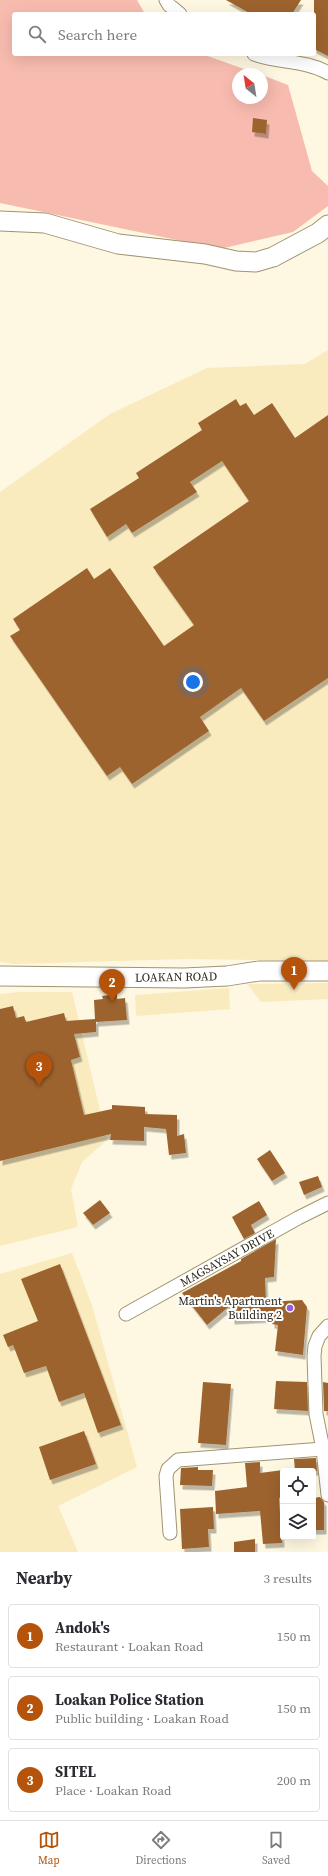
<!DOCTYPE html>
<html lang="en">
<head>
<meta charset="utf-8">
<style>
	:root { --surface:#fff; --page:#f2f2f3; --text:#2b2b33; --muted:#7c7c81; --line:#e1e1e2; --accent:#b45309 }
	body { margin:0; font-family:"Source Serif 4",serif; background:var(--page); color:var(--text) }
	.controls { position:absolute; right:12px; bottom:12px; display:grid; overflow:hidden; border-radius:4px; box-shadow:0 4px 16px #0002 }
	.controls button { width:36px; height:36px; display:grid; place-items:center; padding:0; border:0; border-bottom:1px solid var(--line); background:var(--surface); color:var(--text); font:20px sans-serif }
	.compass { position:absolute; left:232px; top:68px; width:36px; height:36px; border-radius:50%; background:var(--surface); box-shadow:0 4px 16px #0002; rotate:330deg }
	.you { position:absolute; left:193px; top:682px; width:14px; height:14px; margin:-10px; border:3px solid #fff; border-radius:50%; background:#1a73e8; box-shadow:0 0 0 6px #1a73e833 }
	.badge { display:grid; place-items:center; width:26px; height:26px; border-radius:50%; background:var(--accent); color:#fff; font-size:13px; font-weight:700 }
	.pin { position:absolute; translate:-50% -33px; filter:drop-shadow(0 1px 2px #0008) }
	.pin::after { content:''; position:absolute; top:21px; width:14px; height:12px; background:inherit; clip-path:polygon(0 0,100% 0,50% 100%) }
	.list { margin:0; padding:0; list-style:none }
	h2 { display:flex; justify-content:space-between; align-items:center; height:52px; margin:0; padding:0 16px; font-size:17px }
	h2 small { font-size:13px; font-weight:400; color:var(--muted) }
	.list li { display:grid; grid-template-columns:26px 1fr auto; gap:12px; align-items:center; box-sizing:border-box; height:64px; margin:0 8px 8px; padding:0 8px; border:1px solid var(--line); border-radius:4px }
	.list b { display:block; font-size:15px; white-space:nowrap }
	.list p { margin:0; font-size:13px; white-space:nowrap; color:var(--muted) }
	.list em { font-size:13px; font-style:normal; color:var(--muted) }
	.icon { flex:none; width:22px; height:22px; fill:none; stroke:currentColor; stroke-width:2; stroke-linecap:round; stroke-linejoin:round }
	.map { position:relative; flex:none; width:328px; height:1552px; overflow:hidden }
	.search { position:absolute; background:var(--surface); box-shadow:0 4px 16px #0002; left:12px; right:12px; top:12px; height:44px; display:flex; align-items:center; gap:10px; box-sizing:border-box; padding:0 14px; border-radius:4px; color:var(--muted); font-size:15px }
	.sheet { height:268px; background:var(--surface) }
	nav { display:flex; justify-content:space-around; align-items:center; box-sizing:border-box; height:56px; border-top:1px solid var(--line); background:var(--surface); font-size:11px; color:var(--muted) }
	nav a { display:grid; justify-items:center; gap:2px }
	nav .on { color:var(--accent) }
	.map>svg:first-child { display:block }
	.built { fill:#faebbf }
	.green { fill:#f8bbaf }
	.building { fill:#9d642e; filter:url(#shadow) }
	.lines { fill:none; stroke-linecap:round; stroke-linejoin:round }
	.street-casing { stroke:#9f9472; stroke-width:15 }
	.secondary-casing { stroke:#9f9472; stroke-width:21 }
	.street { stroke:#fff; stroke-width:13 }
	.secondary { stroke:#fff; stroke-width:19 }
	.poi-dot { fill:#925ed7; stroke:#fff; stroke-width:1.5 }
	.labels { text-anchor:middle; stroke-width:4; stroke-linejoin:round; paint-order:stroke }
	.street-label { font-size:12px; fill:#2e291b; stroke:#fff }
	.poi-label { font-size:12px; fill:#2e291b; stroke:#fff; text-anchor:end }
</style>
</head>
<body>
<div class="map">
<svg width="328" height="1552" viewBox="0 0 328 1552">
	<defs>
		<filter id="shadow"><feDropShadow dx="2.5" dy="4.5" stdDeviation="0" flood-color="#0004"/></filter>
	</defs>
	<rect width="100%" height="100%" fill="#fef7e1"/>
	<g class="built">
		<polygon points="328,350 328,961 187,959 15,964 0,962 0,492 110,414 207,368 305,364"/>
		<polygon points="328,983 328,999 261,1002 247,984"/>
		<polygon points="229,988 230,1009 136,1016 135,995"/>
		<polygon points="20,992 72,992 107,1140 82,1162 71,1189 78,1227 0,1246 0,994"/>
		<polygon points="72,1253 92,1305 137,1467 58,1506 78,1552 0,1552 0,1274"/>
	</g>
	<polygon class="green" points="0,0 137,0 145,14 14,14 14,54 202,54 258,74 238,74 238,98 262,98 262,75 288,85 312,171 328,186 328,206 293,232 220,249 0,203"/>
	<g class="building">
		<polygon points="226,0 301,0 292,14 251,14"/>
		<polygon points="314,0 328,0 328,56 314,49"/>
		<polygon points="253,118 267,120 266,134 252,132"/>
		<polygon points="236,399 240,406 246,403 254,415 272,403 295,438 328,415 328,678 264,721 241,688 200,717 209,731 132,784 120,767 107,776 10,636 20,630 13,619 87,568 94,579 110,568 164,646 194,625 153,567 249,501 222,461 190,482 197,492 132,533 126,524 107,537 90,509 139,478 136,473 202,430 198,423"/>
		<polygon points="117,994 117,999 125,998 127,1020 96,1022 96,1032 74,1034 80,1057 71,1060 84,1115 112,1109 112,1105 145,1107 145,1114 177,1115 177,1136 184,1134 186,1153 169,1155 166,1129 144,1127 144,1141 110,1140 111,1134 0,1161 0,1009 13,1006 16,1018 24,1016 26,1022 64,1013 66,1021 95,1019 94,1000 103,999 102,996"/>
		<polygon points="270,1150 285,1173 272,1181 257,1159"/>
		<polygon points="318,1176 322,1187 304,1195 299,1182"/>
		<polygon points="100,1200 110,1213 93,1225 83,1213"/>
		<polygon points="259,1201 267,1215 251,1225 255,1233 244,1239 232,1217"/>
		<polygon points="276,1239 274,1277 265,1278 266,1302 302,1300 307,1307 303,1355 275,1351 278,1325 272,1324 272,1318 232,1320 232,1304 207,1325 182,1293 241,1261 241,1259"/>
		<polygon points="60,1264 121,1425 98,1433 84,1393 59,1402 46,1366 24,1373 13,1345 8,1347 3,1335 38,1321 21,1279"/>
		<polygon points="276,1381 307,1382 308,1411 274,1409"/>
		<polygon points="203,1382 231,1384 226,1445 198,1443"/>
		<polygon points="323,1382 328,1383 328,1411 324,1411"/>
		<polygon points="84,1431 96,1464 50,1480 39,1447"/>
		<polygon points="316,1458 317,1471 295,1471 294,1459"/>
		<polygon points="260,1462 260,1473 283,1470 283,1497 279,1498 282,1543 263,1544 260,1511 216,1514 215,1491 247,1487 245,1463"/>
		<polygon points="198,1467 198,1470 213,1470 212,1486 180,1485 181,1468"/>
		<polygon points="320,1497 324,1502 324,1530 313,1530 313,1498"/>
		<polygon points="213,1507 214,1529 208,1529 209,1547 182,1549 180,1509"/>
		<polygon points="255,1539 255,1552 234,1552 234,1542"/>
	</g>
	<g class="lines">
		<defs>
			<g id="street">
				<polyline points="166,0 169,5 180,14"/>
				<path d="M254,54C278,63 306,60 328,73"/>
				<polyline points="126,1314 298,1218 328,1203"/>
				<polyline points="328,1326 319,1336 315,1346 314,1356 316,1414 323,1449 328,1495"/>
				<polyline points="170,1533 166,1476 168,1469 178,1460 323,1449"/>
			</g>
			<g id="secondary">
				<polyline points="0,221 45,223 118,244 205,254 236,261 256,262 273,257 318,233 328,225"/>
				<polyline points="0,976 184,978 227,976 259,971 328,971"/>
			</g>
		</defs>
		<use href="#street" class="street-casing"/>
		<use href="#secondary" class="secondary-casing"/>
		<use href="#street" class="street"/>
		<use href="#secondary" class="secondary"/>
	</g>
	<circle class="poi-dot" cx="290" cy="1308" r="4"/>
	<g class="labels">
		<g class="street-label">
			<text transform="translate(176 977) rotate(-1)" y="4">LOAKAN ROAD</text>
			<text transform="translate(227 1258) rotate(-29)" y="4">MAGSAYSAY DRIVE</text>
		</g>
		<g class="poi-label">
			<text x="282" y="1305">Martin's Apartment<tspan x="282" dy="14">Building 2</tspan></text>
		</g>
	</g>
</svg>
<div class="controls">
<button><svg class="icon" aria-label="locate" viewBox="0 0 24 24"><circle cx="12" cy="12" r="6"/><path d="M12 2v4M12 18v4M2 12h4M18 12h4"/></svg></button>
<button><svg class="icon" aria-label="layers" viewBox="0 0 24 24"><path d="M12 4l9 5-9 5-9-5zM3 14l9 5 9-5"/></svg></button>
</div>
<svg class="compass" viewBox="-18 -18 36 36"><path d="M0-13l5 13h-10z" fill="#e53935"/><path d="M0 13l5-13h-10z" fill="#7c7c81"/></svg>
<div class="you"></div>
<div class="pin badge" style="left:294px;top:990px">1</div>
<div class="pin badge" style="left:112px;top:1002px">2</div>
<div class="pin badge" style="left:39px;top:1086px">3</div>
<div class="search"><svg class="icon" aria-label="search" viewBox="0 0 24 24"><circle cx="10" cy="10" r="6"/><path d="M15 15l6 6"/></svg>Search here</div>
</div>
<section class="sheet">
<h2>Nearby<small>3 results</small></h2>
<ul class="list">
<li><span class="badge">1</span><div><b>Andok's</b><p>Restaurant · Loakan Road</p></div><em>150 m</em></li>
<li><span class="badge">2</span><div><b>Loakan Police Station</b><p>Public building · Loakan Road</p></div><em>150 m</em></li>
<li><span class="badge">3</span><div><b>SITEL</b><p>Place · Loakan Road</p></div><em>200 m</em></li>
</ul>
</section>
<nav>
<a class="on"><svg class="icon" aria-label="map" viewBox="0 0 24 24"><path d="M3 6l6-2 6 2 6-2v14l-6 2-6-2-6 2zM9 4v14M15 6v14"/></svg>Map</a>
<a><svg class="icon" aria-label="directions" viewBox="0 0 24 24"><path d="M12 3l9 9-9 9-9-9zM9 14v-3h6M13 9l2 2-2 2"/></svg>Directions</a>
<a><svg class="icon" aria-label="saved" viewBox="0 0 24 24"><path d="M7 4h10v16l-5-4-5 4z"/></svg>Saved</a>
</nav>
</body>
</html>
